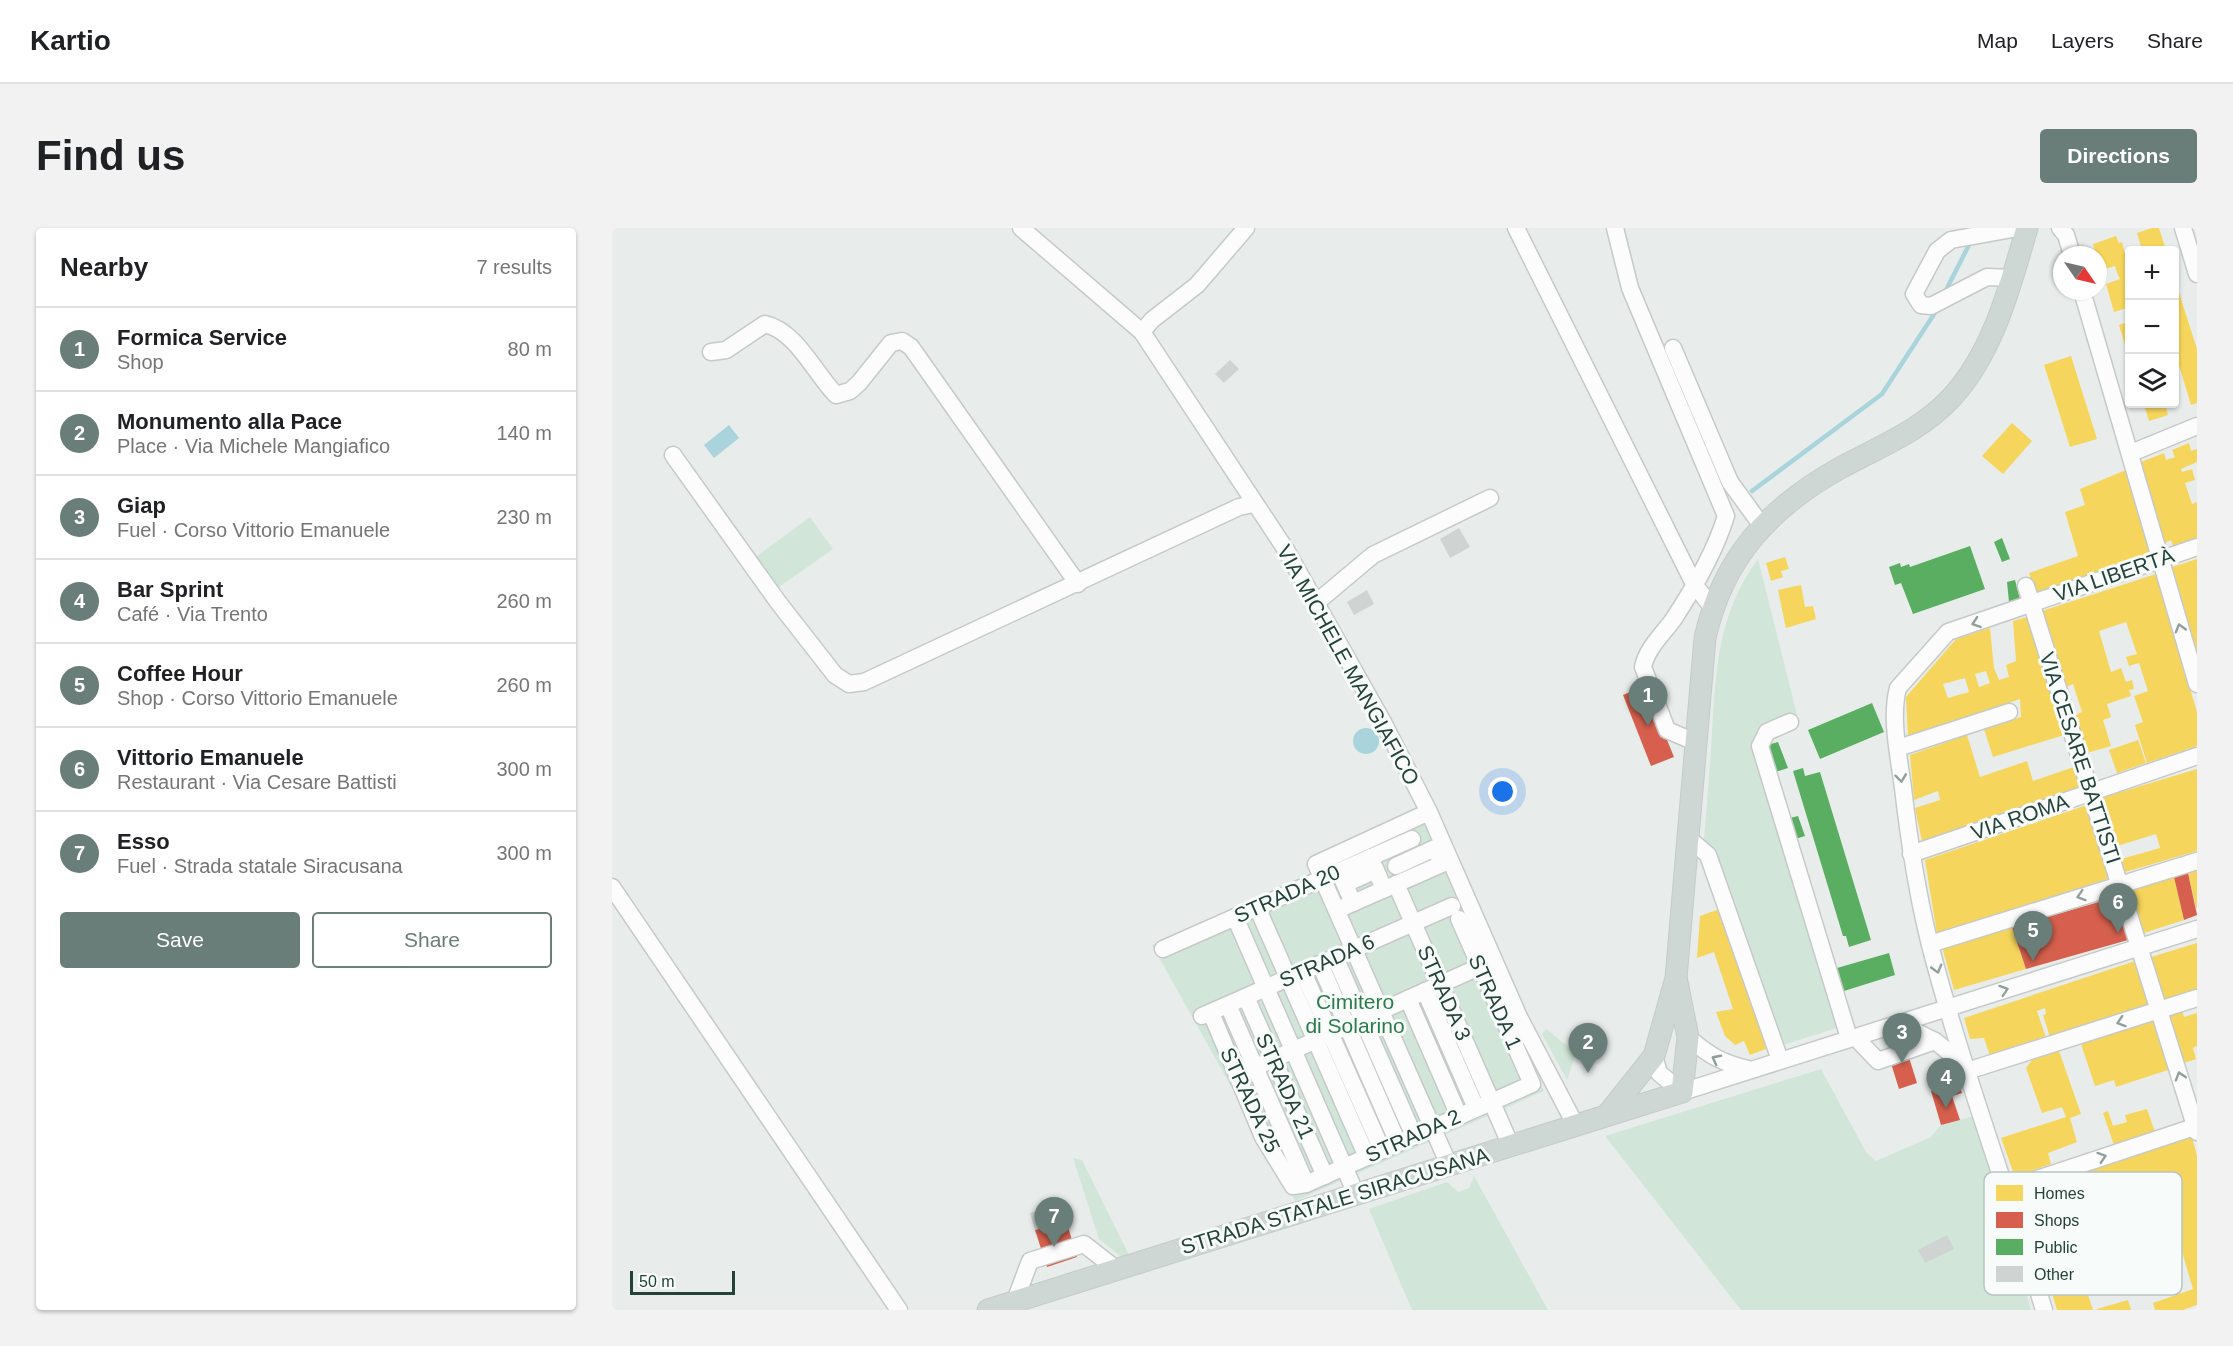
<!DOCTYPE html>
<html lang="en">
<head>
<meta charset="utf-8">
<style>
	:root { --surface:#fff; --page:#f2f2f2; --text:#202124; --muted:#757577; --line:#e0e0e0; --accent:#697e78 }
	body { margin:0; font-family:Helvetica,sans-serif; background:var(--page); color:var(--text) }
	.controls { position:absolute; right:18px; top:18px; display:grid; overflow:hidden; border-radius:6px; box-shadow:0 2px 4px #0004 }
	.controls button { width:54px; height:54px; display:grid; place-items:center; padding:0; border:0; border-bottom:2px solid var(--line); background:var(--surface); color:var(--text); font:30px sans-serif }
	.compass { position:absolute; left:1441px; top:18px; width:54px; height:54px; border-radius:50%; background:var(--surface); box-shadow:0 2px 4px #0004; rotate:124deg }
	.scale { position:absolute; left:18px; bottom:15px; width:105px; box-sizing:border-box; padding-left:6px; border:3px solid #24423a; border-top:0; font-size:16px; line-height:21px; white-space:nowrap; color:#24423a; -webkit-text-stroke:4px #f7fbf9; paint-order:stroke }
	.you { position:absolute; left:891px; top:564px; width:21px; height:21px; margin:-15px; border:4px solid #fff; border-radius:50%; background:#1a73e8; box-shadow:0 0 0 9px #1a73e833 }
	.badge { display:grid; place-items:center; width:39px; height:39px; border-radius:50%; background:var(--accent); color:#fff; font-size:20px; font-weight:700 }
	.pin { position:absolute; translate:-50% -50px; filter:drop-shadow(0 2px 3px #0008) }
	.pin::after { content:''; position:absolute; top:32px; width:21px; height:18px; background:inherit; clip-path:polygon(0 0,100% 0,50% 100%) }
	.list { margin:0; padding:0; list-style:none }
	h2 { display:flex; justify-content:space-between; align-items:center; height:78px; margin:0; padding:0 24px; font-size:26px }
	h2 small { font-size:20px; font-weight:400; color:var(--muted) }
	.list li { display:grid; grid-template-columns:39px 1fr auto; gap:18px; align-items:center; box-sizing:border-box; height:84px; padding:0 24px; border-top:2px solid var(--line) }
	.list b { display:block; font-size:22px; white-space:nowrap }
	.list p { margin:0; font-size:20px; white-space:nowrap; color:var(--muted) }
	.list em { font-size:20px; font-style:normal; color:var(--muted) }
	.actions { display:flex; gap:12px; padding:18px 24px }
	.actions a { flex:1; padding:14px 0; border:2px solid var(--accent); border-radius:6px; text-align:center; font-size:21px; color:var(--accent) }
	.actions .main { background:var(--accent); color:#fff }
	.icon { flex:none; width:33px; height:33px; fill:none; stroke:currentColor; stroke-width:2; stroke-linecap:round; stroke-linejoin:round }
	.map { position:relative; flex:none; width:1585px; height:1082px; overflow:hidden; border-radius:6px }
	header { display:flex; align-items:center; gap:36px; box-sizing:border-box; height:84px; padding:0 30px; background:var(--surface); border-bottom:2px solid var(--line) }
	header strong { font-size:28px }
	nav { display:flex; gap:33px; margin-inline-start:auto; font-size:21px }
	.intro { display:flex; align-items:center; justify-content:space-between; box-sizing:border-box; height:144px; padding:0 36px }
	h1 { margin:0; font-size:42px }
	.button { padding:15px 27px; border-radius:6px; background:var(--accent); color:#fff; font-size:21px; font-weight:700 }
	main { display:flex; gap:36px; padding:0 36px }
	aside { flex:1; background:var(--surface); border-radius:6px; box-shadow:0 2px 4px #0004 }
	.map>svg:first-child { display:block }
	.green { fill:#d1e6d8 }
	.water { fill:#a9d4db }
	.homes { fill:#f6d55c; fill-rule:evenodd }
	.shops { fill:#d6604d }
	.public { fill:#5aae61 }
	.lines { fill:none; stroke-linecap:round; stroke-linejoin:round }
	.stream { stroke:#a9d4db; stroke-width:4.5 }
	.building { fill:#cfd4d2 }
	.minor-casing { stroke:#c5cac8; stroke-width:19 }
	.major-casing { stroke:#c3ccc9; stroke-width:23 }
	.minor { stroke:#fcfcfc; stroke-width:16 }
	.major { stroke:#cfd7d5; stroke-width:21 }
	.oneway { stroke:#909f9b }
	.labels { text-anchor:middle; stroke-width:6; stroke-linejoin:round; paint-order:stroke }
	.street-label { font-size:21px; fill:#24423a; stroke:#f7fbf9 }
	.park-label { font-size:21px; fill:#2d7a4b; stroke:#f7fbf9 }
	.key { fill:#f7fbf9; stroke:#b8c4c0; stroke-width:1.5 }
	.key-label { font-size:16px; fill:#24423a }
</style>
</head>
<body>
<header>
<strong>Kartio</strong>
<nav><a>Map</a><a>Layers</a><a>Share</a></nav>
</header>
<div class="intro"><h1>Find us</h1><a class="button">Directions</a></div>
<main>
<aside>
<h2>Nearby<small>7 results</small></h2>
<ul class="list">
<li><span class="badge">1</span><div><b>Formica Service</b><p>Shop</p></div><em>80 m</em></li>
<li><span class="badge">2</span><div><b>Monumento alla Pace</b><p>Place · Via Michele Mangiafico</p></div><em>140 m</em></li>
<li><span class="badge">3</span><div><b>Giap</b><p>Fuel · Corso Vittorio Emanuele</p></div><em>230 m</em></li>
<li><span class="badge">4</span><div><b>Bar Sprint</b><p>Café · Via Trento</p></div><em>260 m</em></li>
<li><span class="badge">5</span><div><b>Coffee Hour</b><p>Shop · Corso Vittorio Emanuele</p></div><em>260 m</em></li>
<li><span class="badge">6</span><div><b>Vittorio Emanuele</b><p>Restaurant · Via Cesare Battisti</p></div><em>300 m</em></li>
<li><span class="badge">7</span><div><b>Esso</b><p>Fuel · Strada statale Siracusana</p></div><em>300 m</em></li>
</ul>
<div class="actions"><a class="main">Save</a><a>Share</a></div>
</aside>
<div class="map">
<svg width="1585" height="1082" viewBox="0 0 1585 1082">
	<rect width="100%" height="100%" fill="#e8edeb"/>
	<g class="green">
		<polygon points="198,289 221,321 163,362 141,331"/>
		<path d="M1146,331L1185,487L1155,499L1148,505L1228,799L1168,818L1100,625L1092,611C1095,575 1098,540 1100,505C1104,439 1106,386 1146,331Z"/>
		<polygon points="816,592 932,863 683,973 540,717"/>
		<polygon points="934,801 964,825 955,852 930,806"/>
		<polygon points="1209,841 1254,924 1264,933 1319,909 1329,897 1362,888 1419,1082 1129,1082 993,908"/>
		<polygon points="461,930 470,932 518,1029 512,1031 487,1011"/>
		<polygon points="862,948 936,1082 800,1082 757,981 835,954 846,964 857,960"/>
	</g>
	<g class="water">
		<polygon points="117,197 127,210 102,230 92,217"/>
		<circle cx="754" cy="513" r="13"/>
	</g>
	<g class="homes">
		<polygon points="1540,0 1547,0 1554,22 1530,22 1525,5"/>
		<polygon points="1504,8 1507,15 1510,14 1518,47 1518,79 1502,84 1494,56 1508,51 1505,45 1503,38 1489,42 1481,16"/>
		<polygon points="1563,52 1585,121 1585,175 1579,177 1563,124"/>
		<polygon points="1518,93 1518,123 1515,124 1507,97"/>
		<polygon points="1459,128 1485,211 1458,219 1432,137"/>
		<polygon points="1548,176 1553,176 1556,187 1537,193 1533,180"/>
		<polygon points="1400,195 1420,213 1391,246 1370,228"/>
		<polygon points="1577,215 1579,223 1585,221 1585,234 1569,241 1570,244 1580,241 1583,252 1573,255 1580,276 1585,274 1585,310 1569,318 1568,315 1561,318 1559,312 1553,315 1529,234 1552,225 1554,232 1563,229 1560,222"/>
		<polygon points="1514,242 1539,327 1424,366 1417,345 1466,328 1453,284 1473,277 1468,261"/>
		<polygon points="1173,329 1177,341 1169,343 1171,349 1159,353 1154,335"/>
		<polygon points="1585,331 1585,420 1584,421 1560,339"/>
		<polygon points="1544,346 1585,484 1585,518 1535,535 1523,497 1531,494 1522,468 1536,463 1527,435 1517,438 1514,429 1525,426 1514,394 1487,403 1499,444 1509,440 1514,454 1520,452 1522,461 1517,462 1519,468 1495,476 1499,489 1491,492 1499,518 1475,525 1463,487 1470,484 1461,456 1454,459 1430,383"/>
		<polygon points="1189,357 1193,379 1201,378 1204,391 1174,400 1166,362"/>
		<path d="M1415,389L1452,507L1381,529L1372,501L1409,489L1408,471L1296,509L1294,469L1344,411L1378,400L1382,440L1387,452L1397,449L1394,437L1404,433L1401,393ZM1374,443L1378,455L1367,459L1363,446ZM1353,450L1357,464L1336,470L1331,456Z"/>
		<polygon points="1355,507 1368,549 1415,533 1421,553 1462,539 1469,559 1310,613 1303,580 1328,572 1326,563 1302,572 1298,527"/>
		<polygon points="1526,512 1534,535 1505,545 1497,522"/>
		<polygon points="1585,541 1585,623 1513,644 1509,631 1548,620 1544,606 1505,618 1489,570"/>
		<polygon points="1475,577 1498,650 1325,706 1313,632"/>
		<polygon points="1585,642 1585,680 1584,680 1576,645"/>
		<polygon points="1562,649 1572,692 1532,705 1519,663"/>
		<polygon points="1110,680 1159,819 1138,827 1132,813 1123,817 1113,808 1104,784 1121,781 1102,724 1085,730 1088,688"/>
		<polygon points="1400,699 1414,741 1342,762 1330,719"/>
		<polygon points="1585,715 1585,762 1553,773 1539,729"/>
		<polygon points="1523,733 1537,777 1438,809 1431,787 1434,786 1433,780 1425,783 1434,810 1378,828 1372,810 1358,811 1352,790"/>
		<polygon points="1570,783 1572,789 1585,785 1585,818 1581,820 1584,831 1572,835 1558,787"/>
		<polygon points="1542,792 1559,841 1504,859 1502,852 1483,858 1469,816"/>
		<polygon points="1447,823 1469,886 1458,890 1465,914 1436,925 1439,936 1403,949 1389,910 1454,889 1450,879 1430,885 1414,840 1420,832"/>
		<polygon points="1535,881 1543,904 1502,917 1491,885 1496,883 1501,898 1515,894 1513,887"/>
		<polygon points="1580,909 1585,928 1585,1077 1571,1082 1543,1082 1541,1075 1581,1061 1558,983 1545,987 1537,961 1425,1022 1407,967 1443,955 1450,977 1467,971 1459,949"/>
		<polygon points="1465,1034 1481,1082 1445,1082 1434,1045"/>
		<polygon points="1516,1072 1519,1082 1485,1082 1485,1081"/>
	</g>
	<g class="shops">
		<polygon points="1033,458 1062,529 1039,538 1011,467"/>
		<polygon points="1576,645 1585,687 1572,692 1562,649"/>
		<polygon points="1504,669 1516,712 1414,741 1400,699"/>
		<polygon points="1295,823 1305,855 1287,861 1277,829"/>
		<polygon points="1346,854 1350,865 1340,868 1348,892 1329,897 1319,863"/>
		<polygon points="454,992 465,1029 435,1039 423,1002"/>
	</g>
	<g class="public">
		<polygon points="1390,310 1398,331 1390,334 1382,314"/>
		<polygon points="1358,318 1373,361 1301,386 1289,355 1283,357 1277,339 1288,335 1289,339 1297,336 1298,339"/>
		<polygon points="1403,352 1408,371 1397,374 1395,354"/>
		<polygon points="1260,475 1272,504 1208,531 1196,502"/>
		<polygon points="1166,514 1176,540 1160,545 1152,518"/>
		<polygon points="1191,540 1193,548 1208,544 1259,712 1237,719 1234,708 1231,708 1181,543"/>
		<polygon points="1186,588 1193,608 1180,612 1174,591"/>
		<polygon points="1277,725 1283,747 1232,763 1225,740"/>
	</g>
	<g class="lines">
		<g class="stream">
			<polyline points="1333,64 1359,13"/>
			<polyline points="1140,263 1270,166 1326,80"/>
		</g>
	</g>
	<g class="building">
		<polygon points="618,132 627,141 612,155 603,146"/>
		<polygon points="847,300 858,319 838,330 828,311"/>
		<polygon points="755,362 762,376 742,387 735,374"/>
		<polygon points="448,975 454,992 423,1002 418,985"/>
		<polygon points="1335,1007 1342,1021 1313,1035 1306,1022"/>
	</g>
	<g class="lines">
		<defs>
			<g id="minor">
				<polyline points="409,0 530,104 674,322 772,496 817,584 907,789 964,898"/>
				<polyline points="904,0 1082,356 1100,379"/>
				<path d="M1003,0L1018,60L1114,288C1103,324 1082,360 1061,392C1050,407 1035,420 1031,439L1055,502L1083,514"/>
				<polyline points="1448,0 1454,7 1460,27"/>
				<polyline points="1571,0 1585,46"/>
				<polyline points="1400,50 1375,49 1319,78 1309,77 1302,66 1325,23 1339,12 1406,0"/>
				<polyline points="1470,63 1585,456"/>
				<polyline points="530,104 540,92 585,57 634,0"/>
				<polyline points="1061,120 1118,254 1150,298"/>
				<path d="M99,124L114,122L153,96C184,103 202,144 224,167L238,163L247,155L279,115L290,113L299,119L466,356"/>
				<polyline points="1519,225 1585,198"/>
				<polyline points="61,227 166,374 223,447 237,456 252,454 627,279 641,276"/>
				<polyline points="1414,358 1585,904"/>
				<polyline points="705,374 761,327 878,270"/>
				<polyline points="1178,494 1155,504 1148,518 1237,810"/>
				<polyline points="1286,520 1397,484"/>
				<polyline points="817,584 704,636 837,937"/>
				<polyline points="1075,609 1096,627 1168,832"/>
				<polyline points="1299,626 1585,528"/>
				<polyline points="758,629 772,661"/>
				<polyline points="727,643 741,675"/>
				<polyline points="733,656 764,642"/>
				<polyline points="784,656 899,918"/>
				<polyline points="0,659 287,1082"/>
				<polyline points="645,679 755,929"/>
				<polyline points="725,682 830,636 823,620 784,638"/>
				<polyline points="623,689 744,966"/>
				<polyline points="1318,716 1585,633"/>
				<polyline points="551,721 800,611"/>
				<polyline points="723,729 802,908"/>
				<polyline points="708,736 786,915"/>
				<polyline points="691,744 770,922"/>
				<polyline points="813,763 864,880"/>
				<polyline points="634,769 713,948"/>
				<polyline points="796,771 847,888"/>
				<polyline points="616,777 694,956"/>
				<polyline points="599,785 651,909 681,958 694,956 920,856 847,691"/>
				<polyline points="590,788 840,678"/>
				<polyline points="1286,795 1323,813 1353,837"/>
				<path d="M1076,809C1096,827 1110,835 1136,841"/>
				<polyline points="1243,809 1266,833 1323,813"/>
				<polyline points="1042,828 1047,845 1070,864 1585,701"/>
				<polyline points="1355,843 1585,770"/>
				<polyline points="626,847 867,739"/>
				<polyline points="1395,961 1585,898"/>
				<polyline points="403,1073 418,1033 472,1016 504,1041"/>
				<path d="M1432,1082C1395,960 1350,840 1318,717C1305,665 1297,612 1291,560C1287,529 1278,490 1286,460L1336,404L1585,319"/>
			</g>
			<g id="major">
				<path d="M995,887L1042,828L1064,750L1093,410C1111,329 1159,278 1230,239C1269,218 1310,202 1340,169C1382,123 1398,58 1415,0"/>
				<polyline points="376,1082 1070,864 1076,809 1065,754"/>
			</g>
		</defs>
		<use href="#minor" class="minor-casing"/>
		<use href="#major" class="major-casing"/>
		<use href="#minor" class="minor"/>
		<use href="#major" class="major"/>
	</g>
	<defs><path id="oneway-chevron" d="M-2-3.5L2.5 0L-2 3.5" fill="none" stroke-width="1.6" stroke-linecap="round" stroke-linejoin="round" transform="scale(1.5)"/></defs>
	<g class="oneway">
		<use href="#oneway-chevron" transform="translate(1364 395) rotate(161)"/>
		<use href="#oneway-chevron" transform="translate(1568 400) rotate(-106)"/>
		<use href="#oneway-chevron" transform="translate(1289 550) rotate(83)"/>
		<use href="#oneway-chevron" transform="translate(1469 668) rotate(163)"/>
		<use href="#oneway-chevron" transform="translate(1325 741) rotate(74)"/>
		<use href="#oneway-chevron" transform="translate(1392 762) rotate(-18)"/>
		<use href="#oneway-chevron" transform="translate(1509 794) rotate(162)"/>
		<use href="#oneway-chevron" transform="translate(1104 831) rotate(-152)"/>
		<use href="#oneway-chevron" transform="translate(1568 848) rotate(-107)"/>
		<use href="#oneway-chevron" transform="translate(1490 929) rotate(-18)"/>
	</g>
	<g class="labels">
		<g class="street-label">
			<text transform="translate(1502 347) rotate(-19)" y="7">VIA LIBERTÀ</text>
			<text transform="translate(736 437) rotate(61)" y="7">VIA MICHELE MANGIAFICO</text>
			<text transform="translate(1468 530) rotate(72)" y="7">VIA CESARE BATTISTI</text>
			<text transform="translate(1408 589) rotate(-19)" y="7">VIA ROMA</text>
			<text transform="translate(675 666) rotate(-24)" y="7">STRADA 20</text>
			<text transform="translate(715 733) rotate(-24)" y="7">STRADA 6</text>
			<text transform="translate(832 765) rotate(66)" y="7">STRADA 3</text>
			<text transform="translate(883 774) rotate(66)" y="7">STRADA 1</text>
			<text transform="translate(673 858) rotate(66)" y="7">STRADA 21</text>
			<text transform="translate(638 872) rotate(65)" y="7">STRADA 25</text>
			<text transform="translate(801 908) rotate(-24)" y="7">STRADA 2</text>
			<text transform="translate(723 973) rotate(-17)" y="7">STRADA STATALE SIRACUSANA</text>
		</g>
		<g class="park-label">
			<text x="743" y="781">Cimitero<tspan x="743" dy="24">di Solarino</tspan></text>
		</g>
	</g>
	<rect x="1372" y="944" width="198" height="123" rx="9" class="key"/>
	<rect x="1384" y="957" width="27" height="16" fill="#f6d55c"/>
	<rect x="1384" y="984" width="27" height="16" fill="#d6604d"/>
	<rect x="1384" y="1011" width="27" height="16" fill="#5aae61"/>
	<rect x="1384" y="1038" width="27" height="16" fill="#cfd4d2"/>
	<g class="key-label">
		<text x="1422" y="971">Homes</text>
		<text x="1422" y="998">Shops</text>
		<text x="1422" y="1025">Public</text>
		<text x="1422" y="1052">Other</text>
	</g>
</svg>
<div class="controls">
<button>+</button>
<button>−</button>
<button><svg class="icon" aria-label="layers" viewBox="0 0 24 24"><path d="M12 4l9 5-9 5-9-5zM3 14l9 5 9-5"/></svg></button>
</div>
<svg class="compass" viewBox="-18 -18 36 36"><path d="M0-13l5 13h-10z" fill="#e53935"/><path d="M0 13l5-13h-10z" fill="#757577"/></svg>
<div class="scale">50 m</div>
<div class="you"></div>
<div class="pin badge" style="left:1036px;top:498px">1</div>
<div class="pin badge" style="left:976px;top:845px">2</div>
<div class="pin badge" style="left:1290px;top:835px">3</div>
<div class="pin badge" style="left:1334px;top:880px">4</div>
<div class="pin badge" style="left:1421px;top:733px">5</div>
<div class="pin badge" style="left:1506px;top:705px">6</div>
<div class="pin badge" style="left:442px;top:1019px">7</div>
</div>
</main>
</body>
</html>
